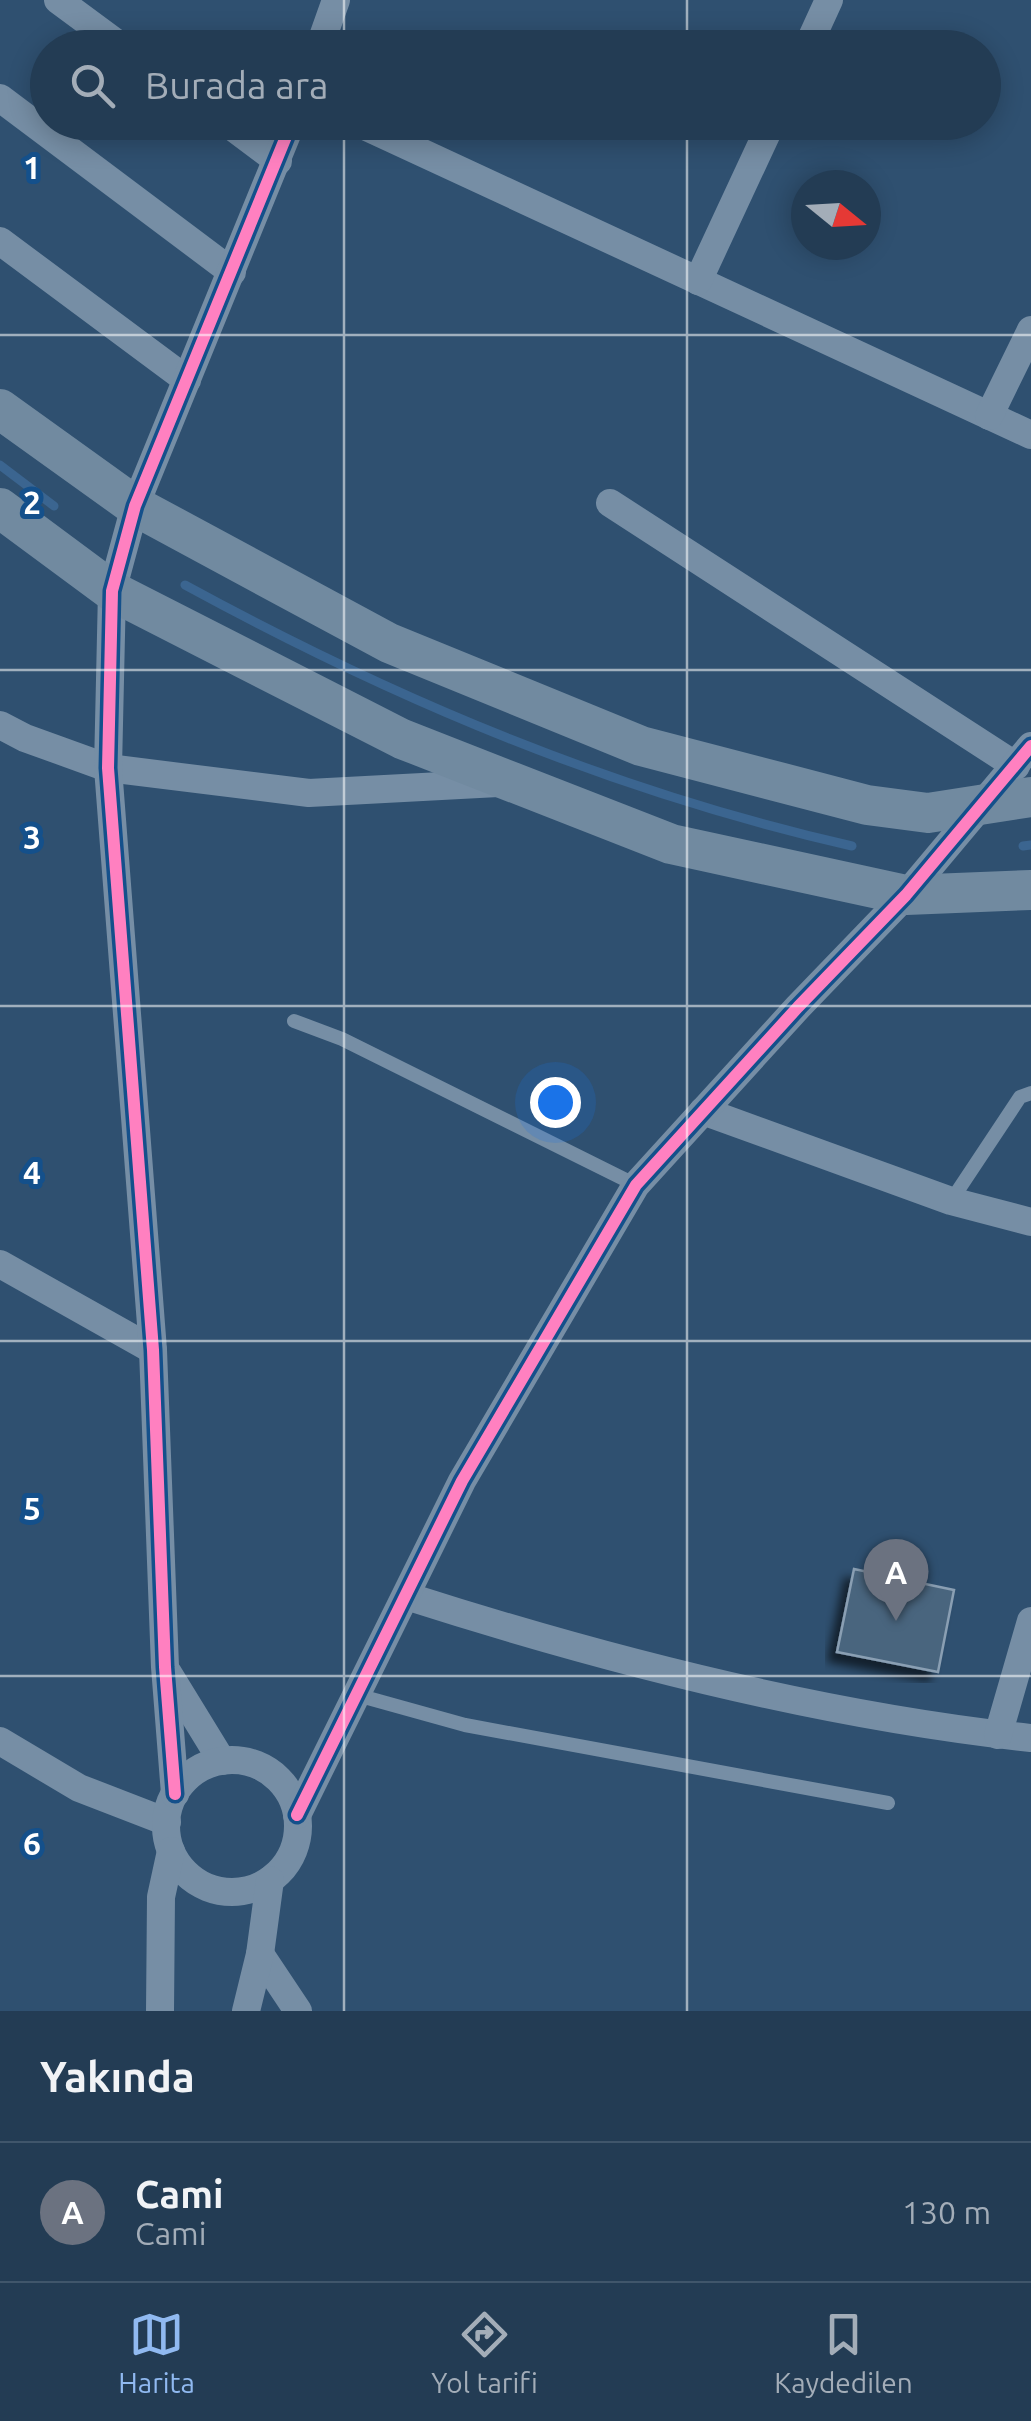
<!DOCTYPE html>
<html lang="tr">
<head>
<meta charset="utf-8">
<style>
	:root { --surface:#233c54; --page:#2f475e; --text:#f1f3f6; --muted:#a3adb8; --line:#40566b; --accent:#90b9f0 }
	body { margin:0; font-family:Ubuntu,sans-serif; background:var(--page); color:var(--text) }
	.compass { position:absolute; left:791px; top:170px; width:90px; height:90px; border-radius:50%; background:var(--surface); box-shadow:0 5px 25px #0003; rotate:108deg }
	.you { position:absolute; left:555px; top:1102px; width:35px; height:35px; margin:-25px; border:8px solid #fff; border-radius:50%; background:#1a73e8; box-shadow:0 0 0 15px #1a73e833 }
	.badge { display:grid; place-items:center; width:65px; height:65px; border-radius:50%; background:var(--accent); color:#fff; font-size:32px; font-weight:700 }
	.pin { position:absolute; translate:-50% -82px; filter:drop-shadow(0 2px 5px #0008) }
	.pin::after { content:''; position:absolute; top:52px; width:35px; height:30px; background:inherit; clip-path:polygon(0 0,100% 0,50% 100%) }
	.list { margin:0; padding:0; list-style:none }
	h2 { display:flex; justify-content:space-between; align-items:center; height:130px; margin:0; padding:0 40px; font-size:42px }
	h2 small { font-size:32px; font-weight:400; color:var(--muted) }
	.list li { display:grid; grid-template-columns:65px 1fr auto; gap:30px; align-items:center; box-sizing:border-box; height:140px; padding:0 40px; border-top:2px solid var(--line) }
	.list b { display:block; font-size:38px; white-space:nowrap }
	.list p { margin:0; font-size:32px; white-space:nowrap; color:var(--muted) }
	.list em { font-size:32px; font-style:normal; color:var(--muted) }
	.icon { flex:none; width:55px; height:55px; fill:none; stroke:currentColor; stroke-width:2; stroke-linecap:round; stroke-linejoin:round }
	.map { position:relative; flex:none; width:1031px; height:2011px; overflow:hidden }
	.search { position:absolute; background:var(--surface); box-shadow:0 5px 25px #0003; left:30px; right:30px; top:30px; height:110px; display:flex; align-items:center; gap:25px; box-sizing:border-box; padding:0 35px; border-radius:55px; color:var(--muted); font-size:38px }
	.sheet { height:270px; background:var(--surface) }
	nav { display:flex; justify-content:space-around; align-items:center; box-sizing:border-box; height:140px; border-top:2px solid var(--line); background:var(--surface); font-size:28px; color:var(--muted) }
	nav a { display:grid; justify-items:center; gap:5px }
	nav .on { color:var(--accent) }
	.map>svg:first-child { display:block }
	.lines { fill:none; stroke-linecap:round; stroke-linejoin:round }
	.stream { stroke:#3b6590; stroke-width:9 }
	.building { fill:#4a657e; stroke:#8a9fb3; stroke-width:2.5; filter:url(#shadow) }
	.service { stroke:#768ea5; stroke-width:14 }
	.minor { stroke:#768ea5; stroke-width:28 }
	.secondary { stroke:#718aa0; stroke-width:40 }
	.cycleway-casing { stroke:#14508b; stroke-width:19 }
	.cycleway { stroke:#ff80c0; stroke-width:12 }
	.grid { fill:none; stroke:#fff; stroke-width:2.5; stroke-opacity:0.55 }
	.grid-label { font-size:32px; text-anchor:middle; font-weight:bold; fill:#fff; stroke:#14508b; stroke-width:10; stroke-linejoin:round; paint-order:stroke }
</style>
</head>
<body>
<div class="map">
<svg width="1031" height="2011" viewBox="0 0 1031 2011">
	<defs>
		<filter id="shadow"><feDropShadow dx="-9" dy="9" stdDeviation="5" flood-color="#0009"/></filter>
	</defs>
	<rect width="100%" height="100%" fill="#2f5070"/>
	<g class="lines">
		<g class="stream">
			<polyline points="0,465 54,506"/>
			<path d="M185,585C398,701 615,792 852,846"/>
			<polyline points="1023,846 1031,845"/>
		</g>
	</g>
	<polygon class="building" points="854,1569 954,1590 938,1672 837,1652"/>
	<g class="lines">
		<g class="service">
			<polyline points="294,1021 342,1039 636,1185"/>
			<polyline points="951,1201 1020,1097 1031,1093"/>
			<polyline points="357,1695 465,1725 888,1803"/>
		</g>
		<g class="minor">
			<polyline points="58,0 123,48"/>
			<polyline points="319,48 336,0"/>
			<polyline points="807,48 829,0"/>
			<polyline points="0,98 232,272"/>
			<polyline points="226,122 278,161"/>
			<polyline points="356,122 1031,435"/>
			<polyline points="0,241 187,380"/>
			<polyline points="698,281 772,122"/>
			<polyline points="989,416 1031,330"/>
			<polyline points="610,503 1016,766"/>
			<polyline points="0,725 25,738 108,768 309,793 498,783"/>
			<polyline points="703,1111 951,1201 1031,1222"/>
			<polyline points="0,1264 153,1350"/>
			<path d="M406,1596C606,1660 823,1716 1031,1738"/>
			<polyline points="168,1673 222,1761"/>
			<polyline points="998,1735 1031,1621"/>
			<polyline points="0,1741 79,1788 167,1822"/>
			<circle cx="232" cy="1826" r="66"/>
			<polyline points="175,1794 165,1667 153,1350 108,768 112,591 135,506 292,122"/>
			<polyline points="297,1815 462,1481 636,1185 798,1007 906,895 1031,746"/>
			<polyline points="260,1954 298,2011"/>
			<polyline points="160,2011 161,1897 171,1851"/>
			<polyline points="246,2011 260,1954 270,1880"/>
		</g>
		<g class="secondary">
			<polyline points="0,409 135,506 389,643 641,746 867,805 928,813 1031,797"/>
			<polyline points="0,508 112,591 402,739 671,844 906,895 1031,890"/>
		</g>
		<defs>
			<g id="cycleway">
				<polyline points="175,1794 165,1667 153,1350 108,768 112,591 135,506 292,122"/>
				<polyline points="297,1815 462,1481 636,1185 798,1007 906,895 1031,746"/>
			</g>
		</defs>
		<use href="#cycleway" class="cycleway-casing"/>
		<use href="#cycleway" class="cycleway"/>
	</g>
	<path class="grid" d="M344,0V48M687,0V48M344,122V2011M687,122V2011M0,335H1031M0,670H1031M0,1006H1031M0,1341H1031M0,1676H1031"/>
	<g class="grid-label">
		<text x="32" y="179">1</text>
		<text x="32" y="514">2</text>
		<text x="32" y="849">3</text>
		<text x="32" y="1184">4</text>
		<text x="32" y="1520">5</text>
		<text x="32" y="1855">6</text>
	</g>
</svg>
<svg class="compass" viewBox="-18 -18 36 36"><path d="M0-13l5 13h-10z" fill="#e53935"/><path d="M0 13l5-13h-10z" fill="#a3adb8"/></svg>
<div class="you"></div>
<div class="pin badge" style="left:896px;top:1621px;background:#6b7280">A</div>
<div class="search"><svg class="icon" aria-label="search" viewBox="0 0 24 24"><circle cx="10" cy="10" r="6"/><path d="M15 15l6 6"/></svg>Burada ara</div>
</div>
<section class="sheet">
<h2>Yakında<small></small></h2>
<ul class="list">
<li><span class="badge" style="background:#6b7280">A</span><div><b>Cami</b><p>Cami</p></div><em>130 m</em></li>
</ul>
</section>
<nav>
<a class="on"><svg class="icon" aria-label="map" viewBox="0 0 24 24"><path d="M3 6l6-2 6 2 6-2v14l-6 2-6-2-6 2zM9 4v14M15 6v14"/></svg>Harita</a>
<a><svg class="icon" aria-label="directions" viewBox="0 0 24 24"><path d="M12 3l9 9-9 9-9-9zM9 14v-3h6M13 9l2 2-2 2"/></svg>Yol tarifi</a>
<a><svg class="icon" aria-label="saved" viewBox="0 0 24 24"><path d="M7 4h10v16l-5-4-5 4z"/></svg>Kaydedilen</a>
</nav>
</body>
</html>
